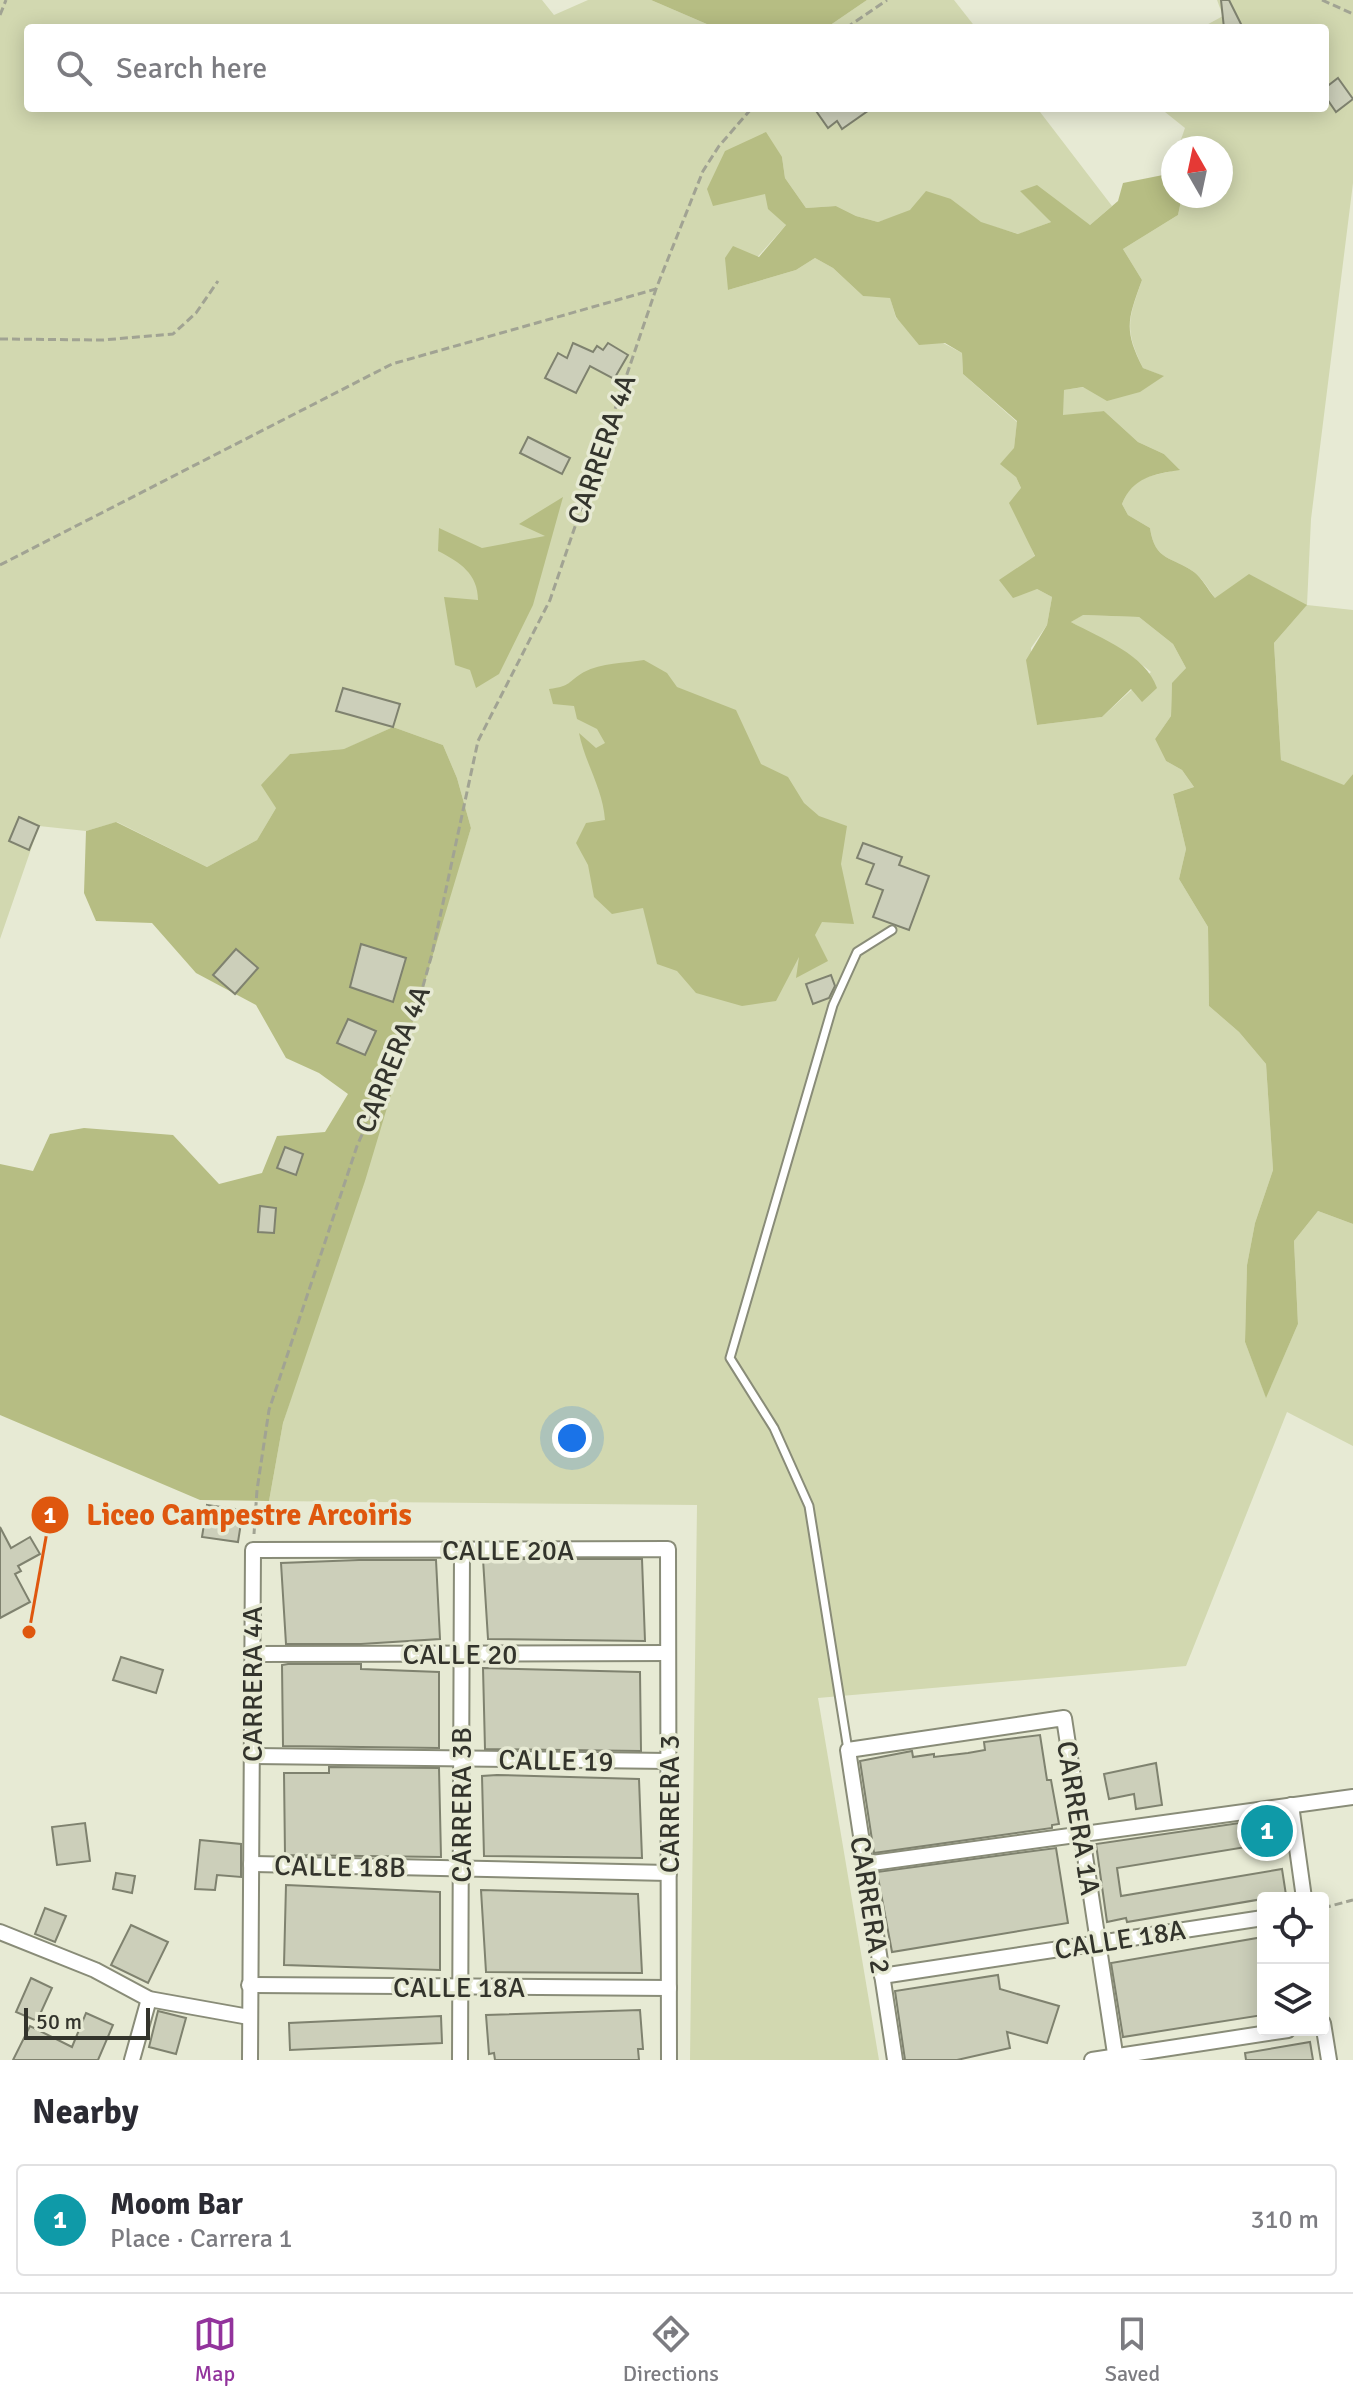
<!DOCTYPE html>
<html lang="en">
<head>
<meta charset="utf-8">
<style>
	:root { --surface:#fff; --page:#f7f7f7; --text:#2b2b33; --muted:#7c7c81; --line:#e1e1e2; --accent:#92339c }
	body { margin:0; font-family:Signika,sans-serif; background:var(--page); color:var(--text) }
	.controls { position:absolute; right:24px; bottom:24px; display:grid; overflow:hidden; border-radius:8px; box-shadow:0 4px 20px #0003 }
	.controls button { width:72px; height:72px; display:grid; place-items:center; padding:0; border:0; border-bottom:2px solid var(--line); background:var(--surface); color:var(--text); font:40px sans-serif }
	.compass { position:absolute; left:1161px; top:136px; width:72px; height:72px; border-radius:50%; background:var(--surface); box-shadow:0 4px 20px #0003; rotate:351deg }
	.scale { position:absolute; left:24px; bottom:20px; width:126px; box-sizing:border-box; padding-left:8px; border:4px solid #33342c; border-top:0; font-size:22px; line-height:28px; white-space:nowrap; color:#33342c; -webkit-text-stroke:6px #e7ead4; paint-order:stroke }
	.you { position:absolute; left:572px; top:1438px; width:28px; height:28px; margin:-20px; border:6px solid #fff; border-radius:50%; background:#1a73e8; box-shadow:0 0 0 12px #1a73e833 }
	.badge { display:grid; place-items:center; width:52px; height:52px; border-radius:50%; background:var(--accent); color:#fff; font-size:26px; font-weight:700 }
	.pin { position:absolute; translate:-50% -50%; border:4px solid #fff; box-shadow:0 2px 8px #0006 }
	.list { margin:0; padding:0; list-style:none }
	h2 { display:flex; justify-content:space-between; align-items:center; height:104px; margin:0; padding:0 32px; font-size:34px }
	h2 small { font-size:26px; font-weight:400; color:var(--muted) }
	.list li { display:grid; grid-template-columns:52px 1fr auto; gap:24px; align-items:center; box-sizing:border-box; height:112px; margin:0 16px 16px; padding:0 16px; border:2px solid var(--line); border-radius:8px }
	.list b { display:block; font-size:30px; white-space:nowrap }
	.list p { margin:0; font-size:26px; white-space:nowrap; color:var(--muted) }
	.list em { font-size:26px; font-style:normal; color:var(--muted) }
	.icon { flex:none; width:44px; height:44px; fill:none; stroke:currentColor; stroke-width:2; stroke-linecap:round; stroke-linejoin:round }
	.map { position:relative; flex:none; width:1353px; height:2060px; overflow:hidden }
	.search { position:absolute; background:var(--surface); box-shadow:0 4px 20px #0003; left:24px; right:24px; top:24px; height:88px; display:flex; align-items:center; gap:20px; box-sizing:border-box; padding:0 28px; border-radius:8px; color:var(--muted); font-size:30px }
	.sheet { height:232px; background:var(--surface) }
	nav { display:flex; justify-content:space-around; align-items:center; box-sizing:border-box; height:112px; border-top:2px solid var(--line); background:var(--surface); font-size:22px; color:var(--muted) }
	nav a { display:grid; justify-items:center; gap:4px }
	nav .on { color:var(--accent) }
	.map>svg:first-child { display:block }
	.green { fill:#d2d8b0 }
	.forest { fill:#b6bd83 }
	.building { fill:#cccfba; stroke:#7f826f; stroke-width:2 }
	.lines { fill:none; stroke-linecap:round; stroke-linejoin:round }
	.service-casing { stroke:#898c78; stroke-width:11 }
	.minor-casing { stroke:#898c78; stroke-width:18 }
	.path { stroke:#a1a393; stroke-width:3; stroke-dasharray:8 4; stroke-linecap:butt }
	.service { stroke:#fff; stroke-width:7 }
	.minor { stroke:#fff; stroke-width:14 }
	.labels { text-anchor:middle; stroke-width:7; stroke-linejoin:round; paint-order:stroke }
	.street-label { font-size:28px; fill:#33342c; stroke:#e7ead4 }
	.leader { fill:none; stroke:#df570e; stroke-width:3 }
	.callout-dot { fill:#df570e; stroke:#e7ead4; stroke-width:3 }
	.mark-label { font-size:24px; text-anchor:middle; font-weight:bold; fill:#fff }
	.callout-label { font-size:30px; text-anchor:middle; font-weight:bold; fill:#df570e; stroke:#e7ead4; stroke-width:7; stroke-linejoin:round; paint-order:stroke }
</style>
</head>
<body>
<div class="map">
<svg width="1353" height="2060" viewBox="0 0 1353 2060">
	<rect width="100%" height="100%" fill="#e7ead4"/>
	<g class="green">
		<polygon points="0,0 542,0 554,15 588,0 651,0 716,28 28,28 28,108 1037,108 1112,206 1090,225 1040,209 1051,222 1019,234 981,223 951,199 878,222 856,216 836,206 806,208 785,178 782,157 765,194 786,225 728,290 796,270 815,258 833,268 863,296 890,297 896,318 962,353 963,374 1017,422 1014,448 1016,477 1021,488 1026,535 1035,557 1037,589 1052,597 1047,625 1031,648 1033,693 1037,725 1102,717 1151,672 1135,659 1071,622 1082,615 1139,617 1173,644 1186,668 1172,684 1171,716 1155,739 1166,761 1182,770 1194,787 1173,794 1186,849 1179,879 1208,927 1209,1006 1239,1032 1266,1064 1273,1170 1255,1223 1247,1265 1245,1342 1266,1397 1298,1324 1294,1241 1318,1211 1353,1224 1353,1446 1287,1412 1186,1666 818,1698 879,2060 690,2060 697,1505 269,1501 283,1423 471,828 457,778 443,745 393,727 345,749 290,754 276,808 257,840 207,867 117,822 86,831 39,826 0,939"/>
		<polygon points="867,0 954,0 976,28 826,28"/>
		<path d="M1217,0H1353V183L1311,519L1307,605L1353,610V774L1345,786L1281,760L1274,643L1306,606L1215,598C1209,590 1202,578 1194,572C1172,556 1155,562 1150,528L1128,515L1122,504C1135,473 1153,477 1179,469L1164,454L1138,442L1104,411L1063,416V390L1163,376L1143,368C1124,329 1128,320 1142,280L1123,249L1178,215L1182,196H1221V148H1178L1185,128L1160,108H1325V28H1201L1223,16Z"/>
	</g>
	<g class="forest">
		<polygon points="651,0 867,0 826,28 716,28"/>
		<path d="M766,132L782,157L785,178L806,208L836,206L856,216L878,222L910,210L926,191L951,199L981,222L1018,234L1051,222L1020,191L1037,185L1090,225L1118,201L1123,183L1168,174L1173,177V196H1182L1178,215L1123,249L1142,280C1128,319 1123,329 1143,368L1164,376L1140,392L1107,401L1083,387L1064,390L1063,415L1104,411L1138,442L1164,454L1180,470C1154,474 1133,477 1122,504L1128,515L1150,528C1155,562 1172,556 1194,572C1202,578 1208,590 1215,598L1249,574L1307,605L1274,643L1281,760L1344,785L1353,774V1224L1318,1211L1294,1241L1298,1324L1266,1398L1245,1342L1247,1265L1255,1223L1273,1170L1266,1064L1239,1032L1209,1006L1208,927L1179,879L1186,849L1173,794L1194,787L1182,770L1166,761L1155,739L1171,716L1172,683L1186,668L1173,644L1139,617L1083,615L1071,622C1102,639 1145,654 1157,688L1142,702L1131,689L1102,717L1037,725L1026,660L1047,625L1052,597L1037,589L1013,598L999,580L1035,556L1009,503L1021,488L1016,477L1000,464L1014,448L1017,421L963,374L962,353L945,343L919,345L896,317L890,298L863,296L833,268L815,258L796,270L728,290L725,258L733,246L759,257L786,225L768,209L765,194L713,206L707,189L725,151Z"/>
		<path d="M563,497L533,605L499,674L476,688L470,670L455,665L444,597L478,600C478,574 460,562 438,551L439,528L482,548L545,536L519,524Z"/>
		<path d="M644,660L667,673L677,687L736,710L761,764L788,777L804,803L819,816L847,826L841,864L854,924L822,922L815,935L828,961L796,978L799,957L776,1001L742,1006L696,993L677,971L657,964L643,908L612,914L594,897L588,865L576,843L586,823L605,820C603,789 585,763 579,733L596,748L605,743L597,729L577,719L574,706L553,704L549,689C572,686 567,682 584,672C601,663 625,663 644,660Z"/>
		<polygon points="393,727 443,745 457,778 471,828 365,1181 283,1423 269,1501 200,1500 0,1415 0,1164 33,1171 50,1134 84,1128 173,1135 219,1184 262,1173 277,1136 325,1132 348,1094 319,1073 286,1058 256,1005 196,973 152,923 96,921 84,893 86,831 116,822 207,867 257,840 276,808 261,785 290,754 344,749"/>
	</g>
	<g class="building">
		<polygon points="1221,0 1229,0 1243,28 1224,28"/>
		<polygon points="1338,78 1353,99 1336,112 1325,96 1325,88"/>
		<polygon points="814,108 872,108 842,129 837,121 828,128"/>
		<polygon points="573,343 593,352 597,346 603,350 608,343 628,355 614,379 590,366 576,393 545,378 558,353 567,358"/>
		<polygon points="528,437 570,458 562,474 520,453"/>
		<polygon points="343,688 400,704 393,727 336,711"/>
		<polygon points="19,817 39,826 29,850 9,841"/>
		<polygon points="863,843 902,857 899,865 929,876 909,930 873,917 883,890 866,884 874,864 857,858"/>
		<polygon points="361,944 406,958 393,1002 350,987"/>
		<polygon points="236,949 258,968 235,994 213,975"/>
		<polygon points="831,975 835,986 829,998 813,1004 806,984"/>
		<polygon points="348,1019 376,1031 365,1055 337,1043"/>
		<polygon points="285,1147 303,1154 296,1175 277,1168"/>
		<polygon points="260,1206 276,1208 274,1233 258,1232"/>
		<polygon points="207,1505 243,1510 238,1542 202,1537"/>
		<polygon points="0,1527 11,1548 30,1537 40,1554 18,1566 21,1571 15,1574 30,1602 0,1618"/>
		<polygon points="483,1559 642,1559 645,1641 488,1639"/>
		<polygon points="359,1560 436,1560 440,1639 361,1644 286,1644 281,1563"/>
		<polygon points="121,1657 163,1670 156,1693 113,1680"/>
		<polygon points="288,1664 361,1664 361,1669 439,1672 439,1748 283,1746 282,1665"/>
		<polygon points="483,1668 640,1672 641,1751 485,1749"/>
		<polygon points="1040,1735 1047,1780 1051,1780 1059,1824 1052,1825 1052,1828 874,1853 860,1761 912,1751 913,1757 934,1754 934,1757 968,1753 985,1750 984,1742"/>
		<polygon points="1156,1763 1162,1805 1136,1809 1134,1794 1109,1799 1104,1774"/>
		<polygon points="329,1767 439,1768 441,1857 285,1855 284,1773 329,1773"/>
		<polygon points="497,1775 639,1779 642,1858 484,1856 482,1776"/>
		<polygon points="1273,1818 1277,1842 1117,1868 1121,1896 1282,1869 1286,1895 1127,1922 1126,1918 1107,1922 1096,1844"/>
		<polygon points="85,1823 90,1861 57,1865 52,1827"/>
		<polygon points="200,1840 241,1844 241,1877 217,1875 215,1890 195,1889"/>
		<polygon points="1056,1848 1068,1923 892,1952 877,1872"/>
		<polygon points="116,1873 135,1876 132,1893 113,1889"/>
		<polygon points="286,1885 440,1892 440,1970 284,1965"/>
		<polygon points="481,1890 638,1894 642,1973 486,1972"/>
		<polygon points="45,1908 66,1916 55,1942 35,1934"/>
		<polygon points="131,1925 168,1942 148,1983 111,1965"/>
		<polygon points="1263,1937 1263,2015 1123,2037 1111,1963"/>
		<polygon points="998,1975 1000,1989 1059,2006 1047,2043 1007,2032 1010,2048 957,2060 905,2060 895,1991"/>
		<polygon points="31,1978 52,1988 37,2021 16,2012"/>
		<polygon points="640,2010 643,2049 638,2049 639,2060 495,2060 494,2053 489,2054 486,2015"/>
		<polygon points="158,2011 186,2018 176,2054 149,2047"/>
		<polygon points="86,2013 113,2025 98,2060 13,2060 30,2026 72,2047"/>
		<polygon points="441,2016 442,2043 290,2050 289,2023"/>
		<polygon points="1310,2042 1313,2060 1246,2060 1245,2053"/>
	</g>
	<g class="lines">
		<defs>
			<polyline id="service" points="848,1750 809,1506 774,1428 730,1358 833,1005 857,952 892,930"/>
			<g id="minor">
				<polyline points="252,1654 668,1653"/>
				<polyline points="252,1756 669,1761"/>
				<polyline points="1291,1805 1304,1898"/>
				<polyline points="251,1864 669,1873"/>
				<polyline points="865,1864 1353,1797"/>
				<polyline points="0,1932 95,1970 149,1999 249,2017"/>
				<polyline points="882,1976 1263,1918"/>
				<polyline points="249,1985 669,1988"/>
				<polyline points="1323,2023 1329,2060"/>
				<polyline points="132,2060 149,1999"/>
				<polyline points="250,2060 253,1550 668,1549 669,2060"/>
				<polyline points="460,2060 462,1550"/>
				<polyline points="895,2060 848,1750 1064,1718 1116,2060"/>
				<polyline points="1092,2060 1288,2030"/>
			</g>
		</defs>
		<use href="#service" class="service-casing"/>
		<use href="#minor" class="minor-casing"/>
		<g class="path">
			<polyline points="1322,0 1353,14"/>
			<polyline points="0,15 6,0"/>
			<polyline points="846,28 887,0"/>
			<polyline points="0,339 103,340 173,334 196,313 218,281"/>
			<polyline points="0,565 392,364 656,289"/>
			<polyline points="254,1534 257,1490 269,1410 357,1146 416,1011 432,954 478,741 550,600 656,289 703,171 719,146 752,108"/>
			<polyline points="1323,1908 1353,1900"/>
		</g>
		<use href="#service" class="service"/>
		<use href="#minor" class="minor"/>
	</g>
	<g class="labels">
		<g class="street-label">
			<text transform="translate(601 449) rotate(-71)" y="10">CARRERA 4A</text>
			<text transform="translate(392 1059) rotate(-68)" y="10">CARRERA 4A</text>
			<text x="508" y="1560">CALLE 20A</text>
			<text x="460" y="1664">CALLE 20</text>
			<text transform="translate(252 1684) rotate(-90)" y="10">CARRERA 4A</text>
			<text transform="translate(556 1760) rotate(1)" y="10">CALLE 19</text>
			<text transform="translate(669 1804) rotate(-90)" y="10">CARRERA 3</text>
			<text transform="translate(461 1805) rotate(-90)" y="10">CARRERA 3B</text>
			<text transform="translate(1079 1818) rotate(81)" y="10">CARRERA 1A</text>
			<text transform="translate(340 1866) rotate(1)" y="10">CALLE 18B</text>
			<text transform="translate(871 1905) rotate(81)" y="10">CARRERA 2</text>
			<text transform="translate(1120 1939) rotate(-9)" y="10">CALLE 18A</text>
			<text x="459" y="1997">CALLE 18A</text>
		</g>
	</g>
	<path class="leader" d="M29 1632L50 1515"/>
	<g class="callout-dot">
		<circle cx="29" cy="1632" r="8"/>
		<circle cx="50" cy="1515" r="20"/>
	</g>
	<g class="mark-label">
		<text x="50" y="1523">1</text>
	</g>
	<g class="callout-label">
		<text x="249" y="1525">Liceo Campestre Arcoiris</text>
	</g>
</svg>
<div class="controls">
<button><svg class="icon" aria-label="locate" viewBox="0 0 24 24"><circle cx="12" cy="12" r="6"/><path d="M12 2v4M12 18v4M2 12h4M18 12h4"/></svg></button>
<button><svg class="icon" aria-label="layers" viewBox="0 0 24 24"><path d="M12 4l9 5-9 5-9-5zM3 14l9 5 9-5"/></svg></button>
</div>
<svg class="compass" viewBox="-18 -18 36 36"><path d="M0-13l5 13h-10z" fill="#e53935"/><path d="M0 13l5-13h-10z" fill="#7c7c81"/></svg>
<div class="scale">50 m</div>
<div class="you"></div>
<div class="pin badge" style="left:1267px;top:1831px;background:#0f9aa8">1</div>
<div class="search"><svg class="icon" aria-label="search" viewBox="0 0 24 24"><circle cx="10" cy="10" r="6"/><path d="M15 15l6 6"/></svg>Search here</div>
</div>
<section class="sheet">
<h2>Nearby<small></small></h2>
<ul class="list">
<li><span class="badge" style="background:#0f9aa8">1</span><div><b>Moom Bar</b><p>Place · Carrera 1</p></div><em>310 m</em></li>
</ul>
</section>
<nav>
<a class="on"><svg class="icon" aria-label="map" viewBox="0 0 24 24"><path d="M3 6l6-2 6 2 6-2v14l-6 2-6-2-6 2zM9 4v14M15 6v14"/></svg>Map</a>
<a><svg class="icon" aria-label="directions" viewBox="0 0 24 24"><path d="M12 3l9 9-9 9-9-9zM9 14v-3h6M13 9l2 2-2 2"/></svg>Directions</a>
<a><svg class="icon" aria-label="saved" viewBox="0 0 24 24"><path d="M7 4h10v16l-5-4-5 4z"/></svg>Saved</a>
</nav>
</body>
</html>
